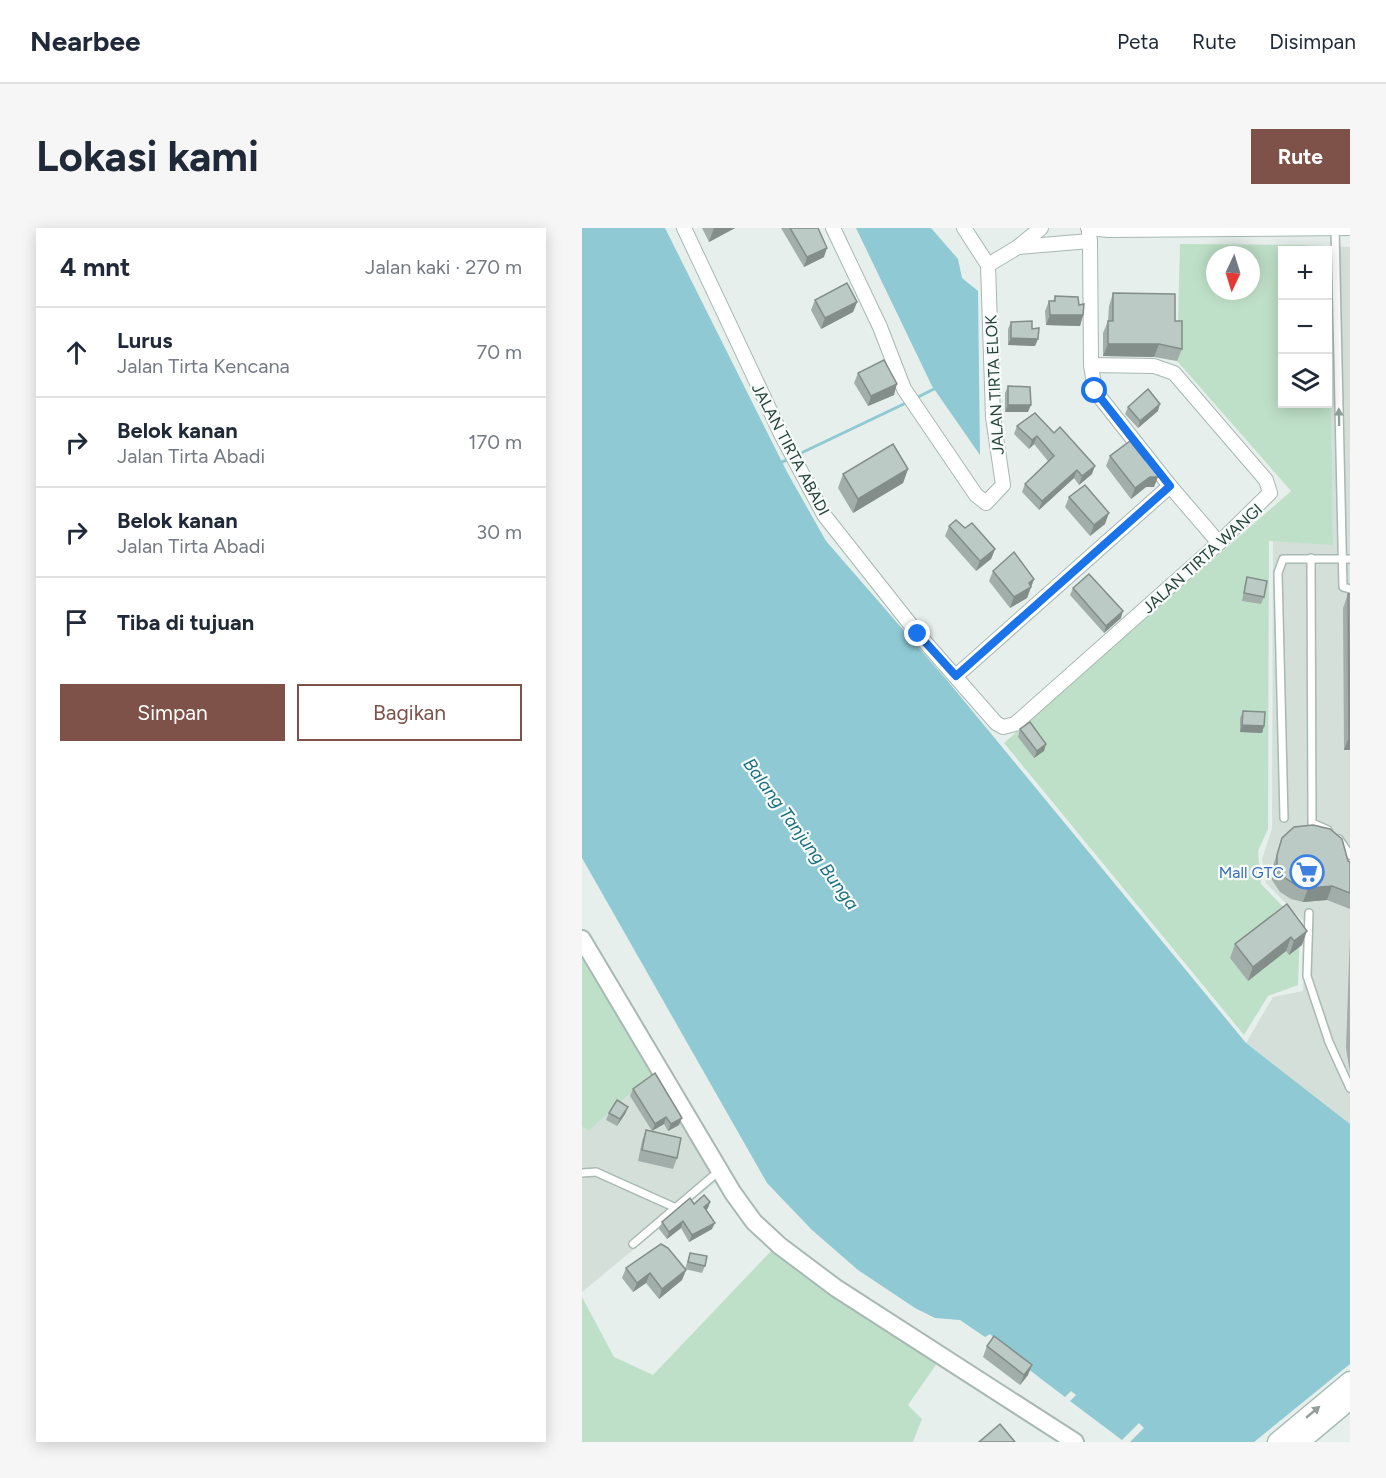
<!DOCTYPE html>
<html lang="id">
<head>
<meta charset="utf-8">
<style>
	:root { --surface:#fff; --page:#f6f6f7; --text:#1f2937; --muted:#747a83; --line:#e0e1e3; --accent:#7f5249 }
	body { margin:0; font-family:Figtree,sans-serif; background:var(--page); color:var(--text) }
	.controls { position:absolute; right:18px; top:18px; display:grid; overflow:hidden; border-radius:0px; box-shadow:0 3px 15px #0003 }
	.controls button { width:54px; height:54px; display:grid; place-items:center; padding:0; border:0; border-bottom:2px solid var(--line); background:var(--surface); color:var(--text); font:30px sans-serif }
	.compass { position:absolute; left:624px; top:18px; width:54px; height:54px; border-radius:50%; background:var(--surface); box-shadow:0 3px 15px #0003; rotate:184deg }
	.stop { position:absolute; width:18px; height:18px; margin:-14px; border:4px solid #1a73e8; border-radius:50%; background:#fff }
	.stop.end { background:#1a73e8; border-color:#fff; box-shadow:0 2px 6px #0008 }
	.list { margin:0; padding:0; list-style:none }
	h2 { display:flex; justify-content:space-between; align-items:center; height:78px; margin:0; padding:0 24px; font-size:26px }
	h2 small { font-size:20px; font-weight:400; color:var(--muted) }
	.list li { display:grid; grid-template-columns:39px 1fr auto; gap:18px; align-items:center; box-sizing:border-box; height:90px; padding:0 24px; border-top:2px solid var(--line) }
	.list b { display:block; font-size:22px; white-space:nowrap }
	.list p { margin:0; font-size:20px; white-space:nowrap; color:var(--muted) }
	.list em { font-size:20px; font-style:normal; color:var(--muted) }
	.actions { display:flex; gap:12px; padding:18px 24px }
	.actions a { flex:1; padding:14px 0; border:2px solid var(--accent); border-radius:0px; text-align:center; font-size:21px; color:var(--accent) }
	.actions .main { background:var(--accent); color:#fff }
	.icon { flex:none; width:33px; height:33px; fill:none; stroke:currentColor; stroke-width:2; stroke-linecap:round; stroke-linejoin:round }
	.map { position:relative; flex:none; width:768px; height:1214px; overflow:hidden; border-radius:0px }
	header { display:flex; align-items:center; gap:36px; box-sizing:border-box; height:84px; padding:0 30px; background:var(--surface); border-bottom:2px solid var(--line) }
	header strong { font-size:28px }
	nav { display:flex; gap:33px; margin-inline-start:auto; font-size:21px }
	.intro { display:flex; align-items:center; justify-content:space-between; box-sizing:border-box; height:144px; padding:0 36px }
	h1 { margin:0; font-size:42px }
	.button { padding:15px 27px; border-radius:0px; background:var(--accent); color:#fff; font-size:21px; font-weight:700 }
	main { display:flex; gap:36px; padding:0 36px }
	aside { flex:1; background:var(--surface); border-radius:0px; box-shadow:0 3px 15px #0003 }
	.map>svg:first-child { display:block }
	.built { fill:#d4dfda }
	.green { fill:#bfe0c8; fill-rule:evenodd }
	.water { fill:#8ec9d4 }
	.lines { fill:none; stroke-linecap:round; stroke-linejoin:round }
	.stream { stroke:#8ec9d4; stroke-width:3 }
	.service-casing { stroke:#a8b8b2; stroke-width:10 }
	.minor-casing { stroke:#a8b8b2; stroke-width:16 }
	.tertiary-casing { stroke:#a8b8b2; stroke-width:20 }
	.secondary-casing { stroke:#a4bbb3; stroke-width:21 }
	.service { stroke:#fff; stroke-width:7 }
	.minor { stroke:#fff; stroke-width:14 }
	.tertiary { stroke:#fff; stroke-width:16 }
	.secondary { stroke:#fff; stroke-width:18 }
	.wall { fill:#a1aea9 }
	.shaded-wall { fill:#838d89 }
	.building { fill:#bbcac4; stroke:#838d89; stroke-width:1.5 }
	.oneway { fill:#92a09c }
	.route { stroke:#1a73e8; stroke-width:8 }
	.labels { text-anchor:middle; stroke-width:4.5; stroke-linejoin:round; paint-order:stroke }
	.street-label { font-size:16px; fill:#24423a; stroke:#f7fbf9 }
	.shop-label { font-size:16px; fill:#366cbe; stroke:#f7fbf9; text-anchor:end }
	.water-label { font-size:18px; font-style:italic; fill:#1c6f80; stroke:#f7fbf9 }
</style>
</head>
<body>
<header>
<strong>Nearbee</strong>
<nav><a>Peta</a><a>Rute</a><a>Disimpan</a></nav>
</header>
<div class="intro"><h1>Lokasi kami</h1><a class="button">Rute</a></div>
<main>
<aside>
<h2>4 mnt<small>Jalan kaki · 270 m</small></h2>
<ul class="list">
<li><svg class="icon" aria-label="ahead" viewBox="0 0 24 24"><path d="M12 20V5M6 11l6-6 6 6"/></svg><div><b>Lurus</b><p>Jalan Tirta Kencana</p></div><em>70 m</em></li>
<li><svg class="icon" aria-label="right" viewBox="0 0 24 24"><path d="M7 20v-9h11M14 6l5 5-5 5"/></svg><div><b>Belok kanan</b><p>Jalan Tirta Abadi</p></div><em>170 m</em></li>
<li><svg class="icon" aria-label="right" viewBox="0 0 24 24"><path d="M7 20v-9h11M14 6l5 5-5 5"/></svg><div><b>Belok kanan</b><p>Jalan Tirta Abadi</p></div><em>30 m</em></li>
<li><svg class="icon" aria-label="arrive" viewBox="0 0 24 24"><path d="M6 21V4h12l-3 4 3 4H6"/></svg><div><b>Tiba di tujuan</b></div></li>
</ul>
<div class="actions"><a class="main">Simpan</a><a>Bagikan</a></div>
</aside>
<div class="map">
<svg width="768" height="1214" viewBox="0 0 768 1214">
	<rect width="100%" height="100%" fill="#e6efeb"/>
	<g class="built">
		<polygon points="724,17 768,19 768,896 664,815 691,769 721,763 723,695 684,655 680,631 690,601 691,313 751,316 746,22 724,22"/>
		<polygon points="76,840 142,947 0,1064 0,899 7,903"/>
	</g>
	<g class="green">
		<path d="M598,16L724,17V22H700V176H746V87L748,91L751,317L687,313L686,601L676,623L679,656L718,696L716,757L686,768L662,807L422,515L709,263L595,133ZM633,27H669V63H633Z"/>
		<polygon points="0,707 76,840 7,903 0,899"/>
		<polygon points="192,1020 358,1131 326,1177 340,1191 331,1214 0,1214 0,1069 32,1129 71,1147"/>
	</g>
	<g class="water">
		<polygon points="0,0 83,0 205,244 244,313 364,451 664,815 768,896 768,1136 672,1214 548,1214 562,1200 557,1195 540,1212 488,1173 494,1167 489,1163 483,1169 412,1115 414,1112 408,1106 403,1109 378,1092 353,1090 333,1080 276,1042 230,1002 185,955 0,630"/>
		<polygon points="274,0 349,0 376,31 380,50 396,63 398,227 350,158"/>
	</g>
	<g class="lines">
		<g class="stream">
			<polyline points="334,170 352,161"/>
			<polyline points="215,227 326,174"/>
			<polyline points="200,234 207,231"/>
		</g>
		<defs>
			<g id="service">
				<polyline points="753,0 761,359 768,361"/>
				<polyline points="729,330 730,595 746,602"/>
				<polyline points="702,590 696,345 701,331 768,331"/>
				<polyline points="757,611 768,627"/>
				<polyline points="727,685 725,748 747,814 768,860"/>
				<polyline points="0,945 14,944 94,980"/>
				<polyline points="51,1016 137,943"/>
			</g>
			<g id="minor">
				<polyline points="102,0 200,208 242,287 336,406 414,495 421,499 433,496 637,315 688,265 684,252 592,145 572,138 509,137"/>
				<polyline points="251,0 298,99 322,161 394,267 404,275 421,257 411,189 406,37"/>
				<polyline points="382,0 406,37 436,19 508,13 507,5"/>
				<polyline points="506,0 527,2 768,0"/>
				<polyline points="508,13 509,137 513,163 588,258 637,315"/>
				<polyline points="436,19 459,0"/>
				<polyline points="374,448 588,258"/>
			</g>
			<polyline id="tertiary" points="0,711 151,965 172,994 198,1018 254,1060 493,1214"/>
			<g id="secondary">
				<polyline points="695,1214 768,1153"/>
				<polyline points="718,1214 768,1172"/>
			</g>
		</defs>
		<use href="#service" class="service-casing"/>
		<use href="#minor" class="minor-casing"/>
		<use href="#tertiary" class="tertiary-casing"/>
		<use href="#secondary" class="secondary-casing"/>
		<use href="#service" class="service"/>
		<use href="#minor" class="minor"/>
		<use href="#tertiary" class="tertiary"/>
		<use href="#secondary" class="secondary"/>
	</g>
	<g class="wall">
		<polygon points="120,0 153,0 127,14"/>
		<polygon points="199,0 236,0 242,29 222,39"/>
		<polygon points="531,65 593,93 600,121 595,133 572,129 521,128 521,105 526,93 527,78"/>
		<polygon points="473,68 497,77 501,87 498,98 464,97 463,83 467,73 471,73"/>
		<polygon points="233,72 275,74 271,84 239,101 229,82"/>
		<polygon points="429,94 450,101 453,118 426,117 426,101"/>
		<polygon points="276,145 312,167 286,178 272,155"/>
		<polygon points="426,158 446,184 423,184 423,165"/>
		<polygon points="546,179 576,183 556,200 543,186"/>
		<polygon points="453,185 510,246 497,257 492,250 457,282 440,264 443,256 466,233 452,216 447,221 432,206 435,198"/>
		<polygon points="528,228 572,259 564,259 549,271 524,238"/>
		<polygon points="326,241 321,255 271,285 256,260 261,246"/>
		<polygon points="487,269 523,296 508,308 483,279"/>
		<polygon points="367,298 383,300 413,321 409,331 394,343 363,308"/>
		<polygon points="411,343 452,351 445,370 428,380 407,353"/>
		<polygon points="665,349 682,369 679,376 660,373 663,356"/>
		<polygon points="491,360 539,390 522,405 488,367"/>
		<polygon points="766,366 768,522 762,522 761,380"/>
		<polygon points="661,483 682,498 680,505 658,504 658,490"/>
		<polygon points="438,501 464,516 462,523 452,530 436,509"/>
		<polygon points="700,610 768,634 768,681 745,672 721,674 709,671 698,664 690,652 690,641"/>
		<polygon points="705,676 720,717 707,727 704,723 666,753 648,730 653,716"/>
		<polygon points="768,705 768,845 764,820"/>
		<polygon points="51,861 97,897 86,903 82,896 70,903 48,868"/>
		<polygon points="46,879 43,886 35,898 24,892 27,885"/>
		<polygon points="64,902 95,930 91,941 56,933 60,913"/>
		<polygon points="128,974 126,980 124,982 130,1001 107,1014 99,1000 85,1011 77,1001 80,994 112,976"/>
		<polygon points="108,1025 123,1038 120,1045 103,1041"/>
		<polygon points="44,1040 104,1042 100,1052 77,1071 64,1055 51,1064 40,1050"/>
		<polygon points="405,1118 446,1147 438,1157 401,1129"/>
	</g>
	<g class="shaded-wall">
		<polygon points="132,0 153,0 127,14"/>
		<polygon points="245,20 242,29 222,39 225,29"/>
		<polygon points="275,74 271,84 239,101 243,90"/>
		<polygon points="468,87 501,87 498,98 464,97"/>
		<polygon points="429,110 456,111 453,118 426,117"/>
		<polygon points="526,116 577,116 572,129 521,128"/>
		<polygon points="315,156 312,167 286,178 289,168"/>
		<polygon points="578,176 576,183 556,200 558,193"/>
		<polygon points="426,177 449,177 446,184 423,184"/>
		<polygon points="455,208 452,216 447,221 450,212"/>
		<polygon points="513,238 510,246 497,257 500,248"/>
		<polygon points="326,241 321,255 271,285 276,271"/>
		<polygon points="495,242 492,250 457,282 460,273"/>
		<polygon points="568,249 576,249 572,259 564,259 549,271 553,260"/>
		<polygon points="527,285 523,296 508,308 512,297"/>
		<polygon points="413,321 409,331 394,343 398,333"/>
		<polygon points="452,351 445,370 428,380 432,369"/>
		<polygon points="541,383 539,390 522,405 524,398"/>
		<polygon points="660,497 682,498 680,505 658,504"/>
		<polygon points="767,509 768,509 768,522 762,522"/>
		<polygon points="464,516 462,523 452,530 455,523"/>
		<polygon points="750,658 745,672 721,674 726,660"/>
		<polygon points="725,703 720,717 707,727 712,713"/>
		<polygon points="709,709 704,723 666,753 671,739"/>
		<polygon points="46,879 43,886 35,898 38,891"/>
		<polygon points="84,889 82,896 70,903 73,896"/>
		<polygon points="100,890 97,897 86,903 89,896"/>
		<polygon points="128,974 126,980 120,986 122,979"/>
		<polygon points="101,993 99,1000 85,1011 87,1004"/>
		<polygon points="133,995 130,1001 107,1014 110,1007"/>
		<polygon points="104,1042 100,1052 77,1071 80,1061"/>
		<polygon points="68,1045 64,1055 51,1064 55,1055"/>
		<polygon points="450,1137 446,1147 438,1157 442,1147"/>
	</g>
	<g class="building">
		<polygon points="208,0 236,0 245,20 225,29"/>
		<polygon points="265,55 275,74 243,90 233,72"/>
		<polygon points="531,65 593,66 593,93 600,93 600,121 577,116 526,116 526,93 531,93"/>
		<polygon points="473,68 496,69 497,77 502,76 501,87 468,87 467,73 473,73"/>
		<polygon points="450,93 450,101 457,100 456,111 429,110 429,94"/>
		<polygon points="302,132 315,156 289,168 276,145"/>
		<polygon points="426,158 448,159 449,177 426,177"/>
		<polygon points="566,161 578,176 558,193 546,179"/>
		<polygon points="453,185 472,205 478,199 513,238 500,248 495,242 460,273 443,256 472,228 455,208 450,212 435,198"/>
		<polygon points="548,213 563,232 568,232 577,243 576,249 568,249 553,260 528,228"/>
		<polygon points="311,216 326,241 276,271 261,246"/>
		<polygon points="503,257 527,285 512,297 487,269"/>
		<polygon points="374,292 383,300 390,295 413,321 398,333 367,298"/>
		<polygon points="432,324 452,351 447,355 449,359 432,369 411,343"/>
		<polygon points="507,346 541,383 524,398 491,360"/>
		<polygon points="665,349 685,353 682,369 662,365"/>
		<polygon points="766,366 768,366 768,509 767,509"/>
		<polygon points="661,483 683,484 682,498 660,497"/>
		<polygon points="448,494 464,516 455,523 438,501"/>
		<polygon points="731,597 748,601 760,611 766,633 768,634 768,665 750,658 726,660 714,657 703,650 695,638 695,627 700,610 712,599"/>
		<polygon points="705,676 725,703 712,713 709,709 671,739 653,716"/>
		<polygon points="73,845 100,890 89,896 84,889 73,896 51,861"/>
		<polygon points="35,872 46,879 38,891 27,885"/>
		<polygon points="64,902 99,910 95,930 60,922"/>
		<polygon points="122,967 128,974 122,979 133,995 110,1007 101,993 87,1004 80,994 108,970 112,976"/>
		<polygon points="79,1016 86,1020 104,1042 80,1061 68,1045 55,1055 44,1040"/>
		<polygon points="108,1025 125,1028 123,1038 106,1034"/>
		<polygon points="412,1108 450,1137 442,1147 405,1118"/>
		<polygon points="418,1196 433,1214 397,1214"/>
	</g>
	<defs><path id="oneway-solid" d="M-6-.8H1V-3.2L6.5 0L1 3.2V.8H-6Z" transform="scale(1.5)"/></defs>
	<g class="oneway">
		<use href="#oneway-solid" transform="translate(757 189) rotate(-91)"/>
		<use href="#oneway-solid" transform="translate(731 1184) rotate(-40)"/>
	</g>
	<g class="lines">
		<polyline class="route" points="336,406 374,448 588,258 513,163"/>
	</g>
	<defs>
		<symbol id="supermarket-ring" viewBox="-11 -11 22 22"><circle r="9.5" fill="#f7fbf9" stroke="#3f7fe0" stroke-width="1.5"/><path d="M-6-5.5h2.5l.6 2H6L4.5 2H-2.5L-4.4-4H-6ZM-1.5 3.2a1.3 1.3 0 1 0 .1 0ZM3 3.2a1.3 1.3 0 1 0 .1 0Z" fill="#3f7fe0"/></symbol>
	</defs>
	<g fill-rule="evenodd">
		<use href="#supermarket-ring" x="706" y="625" width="38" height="38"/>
	</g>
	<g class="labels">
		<g class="street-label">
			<text transform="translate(412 157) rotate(-93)" y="6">JALAN TIRTA ELOK</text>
			<text transform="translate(209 221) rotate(62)" y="6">JALAN TIRTA ABADI</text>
			<text transform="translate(620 330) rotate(-42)" y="6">JALAN TIRTA WANGI</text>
		</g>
		<g class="shop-label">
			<text x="702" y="650">Mall GTC</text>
		</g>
		<g class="water-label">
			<text transform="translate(219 606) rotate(54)" y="6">Balang Tanjung Bunga</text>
		</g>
	</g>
</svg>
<div class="controls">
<button>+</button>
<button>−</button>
<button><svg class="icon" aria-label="layers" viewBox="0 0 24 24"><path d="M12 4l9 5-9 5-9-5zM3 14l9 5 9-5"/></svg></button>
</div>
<svg class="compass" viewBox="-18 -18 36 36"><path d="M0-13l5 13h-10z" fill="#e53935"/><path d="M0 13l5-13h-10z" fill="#747a83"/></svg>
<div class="stop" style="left:513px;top:163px"></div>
<div class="stop end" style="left:336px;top:406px"></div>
</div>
</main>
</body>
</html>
